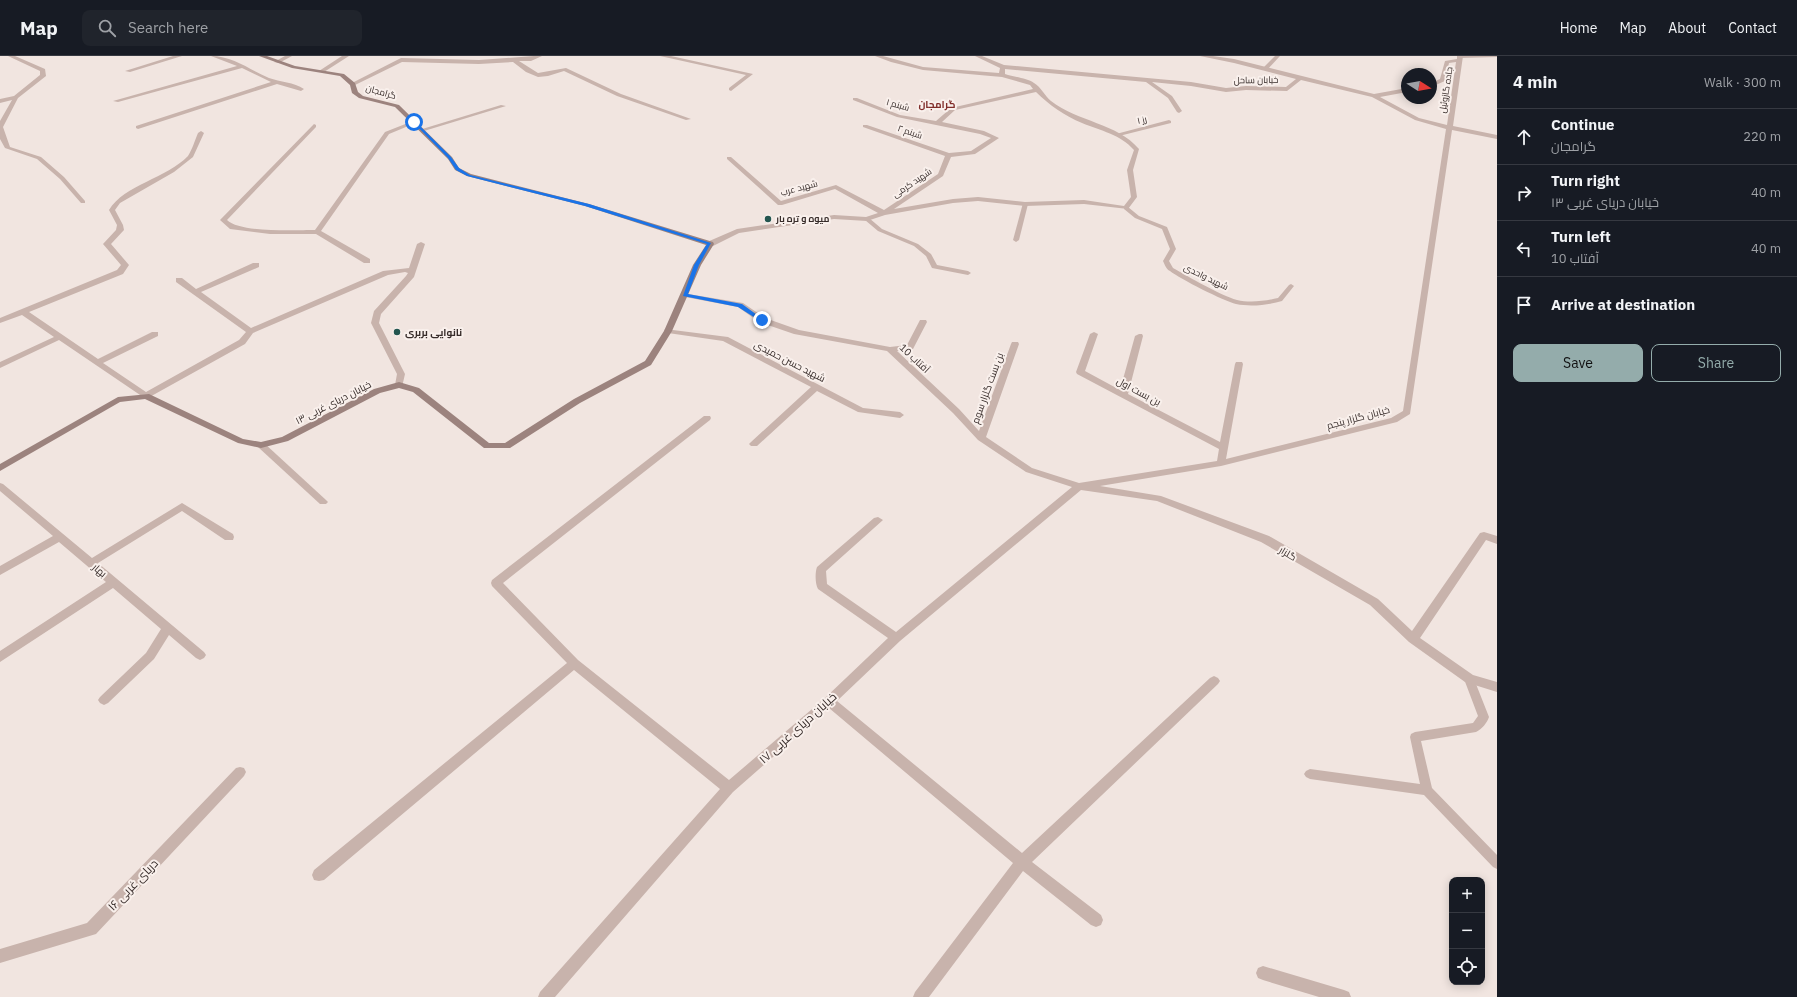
<!DOCTYPE html>
<html lang="en">
<head>
<meta charset="utf-8">
<style>
	:root { --surface:#171b24; --page:#20242c; --text:#f1f3f6; --muted:#9ea1a6; --line:#363941; --accent:#94acab }
	body { margin:0; font-family:"IBM Plex Sans",Cairo,sans-serif; background:var(--page); color:var(--text) }
	.controls { position:absolute; right:12px; bottom:12px; display:grid; overflow:hidden; border-radius:8px; box-shadow:0 2px 10px #0003 }
	.controls button { width:36px; height:36px; display:grid; place-items:center; padding:0; border:0; border-bottom:1px solid var(--line); background:var(--surface); color:var(--text); font:20px sans-serif }
	.compass { position:absolute; left:1401px; top:12px; width:36px; height:36px; border-radius:50%; background:var(--surface); box-shadow:0 2px 10px #0003; rotate:101deg }
	.stop { position:absolute; width:12px; height:12px; margin:-9px; border:3px solid #1a73e8; border-radius:50%; background:#fff }
	.stop.end { background:#1a73e8; border-color:#fff; box-shadow:0 1px 4px #0008 }
	.list { margin:0; padding:0; list-style:none }
	h2 { display:flex; justify-content:space-between; align-items:center; height:52px; margin:0; padding:0 16px; font-size:17px }
	h2 small { font-size:13px; font-weight:400; color:var(--muted) }
	.list li { display:grid; grid-template-columns:26px 1fr auto; gap:12px; align-items:center; box-sizing:border-box; height:56px; padding:0 16px; border-top:1px solid var(--line) }
	.list b { display:block; font-size:15px; white-space:nowrap }
	.list p { margin:0; font-size:13px; white-space:nowrap; color:var(--muted) }
	.list em { font-size:13px; font-style:normal; color:var(--muted) }
	.actions { display:flex; gap:8px; padding:12px 16px }
	.actions a { flex:1; padding:9px 0; border:1px solid var(--accent); border-radius:8px; text-align:center; font-size:14px; color:var(--accent) }
	.actions .main { background:var(--accent); color:#111 }
	.icon { flex:none; width:22px; height:22px; fill:none; stroke:currentColor; stroke-width:2; stroke-linecap:round; stroke-linejoin:round }
	.map { position:relative; flex:none; width:1497px; height:941px; overflow:hidden }
	header { display:flex; align-items:center; gap:24px; box-sizing:border-box; height:56px; padding:0 20px; background:var(--surface); border-bottom:1px solid var(--line) }
	header strong { font-size:19px }
	nav { display:flex; gap:22px; margin-inline-start:auto; font-size:14px }
	.search { width:280px; height:36px; background:var(--page); display:flex; align-items:center; gap:10px; box-sizing:border-box; padding:0 14px; border-radius:8px; color:var(--muted); font-size:15px }
	main { display:flex }
	aside { flex:1; background:var(--surface) }
	.map>svg:first-child { display:block }
	.lines { fill:none; stroke-linecap:round; stroke-linejoin:round }
	.lane { fill:#c8b3ac; fill-rule:evenodd }
	.street { fill:#c8b3ac; fill-rule:evenodd }
	.secondary { fill:#9c837e; fill-rule:evenodd }
	.route { fill:#1a73e8 }
	.poi-dot { fill:#23554f; stroke:#f9f0ec; stroke-width:1.5 }
	.labels { text-anchor:middle; stroke-width:4; stroke-linejoin:round; paint-order:stroke }
	.far-street-label { font-size:9px; fill:#372c2a; stroke:#f9f0ec }
	.far-poi-label { font-size:9px; font-weight:bold; fill:#372c2a; stroke:#f9f0ec; text-anchor:start }
	.far-quarter-label { font-size:10px; font-weight:bold; fill:#802d2a; stroke:#f9f0ec }
	.poi-label { font-size:10px; font-weight:bold; fill:#372c2a; stroke:#f9f0ec; text-anchor:start }
	.street-label { font-size:10px; fill:#372c2a; stroke:#f9f0ec }
	.near-street-label { font-size:12px; fill:#372c2a; stroke:#f9f0ec }
</style>
</head>
<body>
<header>
<strong>Map</strong>
<div class="search"><svg class="icon" aria-label="search" viewBox="0 0 24 24"><circle cx="10" cy="10" r="6"/><path d="M15 15l6 6"/></svg>Search here</div>
<nav><a>Home</a><a>Map</a><a>About</a><a>Contact</a></nav>
</header>
<main>
<div class="map">
<svg width="1497" height="941" viewBox="0 0 1497 941">
	<rect width="100%" height="100%" fill="#f1e5e0"/>
	<g class="lines">
		<g class="lane">
			<polygon points="1275,0 1280,0 1267,14 1263,14 1263,12"/>
			<polygon points="1458,0 1497,0 1497,1 1460,2 1458,2"/>
			<polygon points="1169,64 1171,65 1171,67 1119,80 1116,78"/>
			<polygon points="1023,147 1028,148 1019,184 1016,186 1013,184"/>
			<path d="M1124,151H1128L1139,160L1167,171L1176,193L1169,205L1173,212C1189,221 1220,239 1237,244C1250,247 1265,245 1278,242L1289,229L1291,228L1294,230L1282,245C1268,249 1251,251 1236,248C1224,245 1180,223 1170,215C1166,213 1165,209 1163,205L1170,193L1162,173L1135,162L1124,153Z"/>
			<polygon points="865,162 869,162 882,173 918,188 931,198 937,209 968,215 971,217 968,219 932,212 926,200 914,190 878,175 865,164"/>
			<path d="M1469,619L1473,620L1474,623L1489,661C1487,667 1482,673 1476,676L1421,685L1432,732L1497,799V813L1493,811L1424,739L1310,723L1306,721L1304,718L1306,715L1310,713L1420,728L1410,681L1411,678L1415,676L1473,667L1478,660L1464,623L1465,620Z"/>
		</g>
		<g class="street">
			<polygon points="8,0 15,0 45,13 46,20 18,42 3,71 10,91 41,101 64,121 85,145 85,147 81,147 60,123 37,103 5,92 0,83 0,65 12,44 0,47 0,43 14,40 40,19 40,15"/>
			<polygon points="173,0 182,0 130,16 125,15"/>
			<path d="M211,0C233,0 250,14 269,22C280,26 294,26 304,33L301,35L277,28L138,73L136,72V70L271,26L242,12L118,46L113,45L237,10Z"/>
			<polygon points="285,0 292,0 279,7 274,6"/>
			<polygon points="342,0 349,0 324,16 319,15"/>
			<polygon points="534,0 542,0 531,5 519,5 538,17 566,12 621,38 691,63 686,64 617,40 564,15 548,20 538,21 526,16 513,6 479,8 402,6 355,29 350,28 401,2 479,4"/>
			<polygon points="660,0 671,0 753,18 731,35 729,34 729,32 746,19"/>
			<path d="M875,0H883L923,11L999,17L1000,12L975,0H982L1004,9L1191,26L1226,32L1246,30L1286,31L1296,23L1234,7L1200,0H1213L1234,3L1374,38L1407,32V36L1380,41L1419,62L1447,69L1456,6L1449,7L1445,25L1431,31V27L1440,23L1445,5L1457,3V0H1463L1453,70L1497,79V83L1452,74L1410,358L1397,366L1221,410L1100,430L1161,440L1269,480L1378,543L1412,575L1480,477L1484,476L1497,480V488L1486,484L1420,582L1473,619L1497,626V636L1465,626L1409,586L1370,549L1261,486L1157,445L1081,434L900,585L837,645L1022,797L1210,622L1214,620L1218,622L1220,625L1218,628L1032,806L1101,859L1103,864L1101,869L1096,871L1091,869L1023,815L929,941H913L915,936L1013,807L829,652L733,736L555,941H538L540,936L720,733L574,614L324,824L319,825L314,824L312,819L314,814L567,607L492,530L491,527L492,524L704,360H710L711,362L710,364L503,527L578,604L729,724L825,642L888,582L818,533C815,528 815,516 817,511L874,462L878,461L883,464L826,515L827,528L896,576L1072,431L1026,416L978,384L953,357L887,295L794,278L759,266L738,251L685,241H682V237L743,247L765,262L799,274L890,291L907,289L920,264H926L927,266L913,293L897,295L959,353L979,375L1011,288L1012,286H1018L1019,288L986,381L1032,412L1079,427L1217,405L1219,393L1077,318L1076,316L1090,278L1094,276L1098,278L1085,315L1120,334L1135,280L1139,278H1142L1143,280L1128,338L1220,386L1235,308L1236,306H1242L1243,308L1226,403L1391,362L1403,355L1446,73L1415,64L1372,41L1301,24L1287,35L1246,34L1226,36L1191,30L1152,26L1172,40L1182,55L1179,57L1177,56L1168,42L1146,26L1005,13V18C1014,21 1027,22 1034,27C1041,31 1045,40 1051,45C1078,66 1117,67 1139,93L1133,114L1137,141L1128,153L1084,148L1025,150L978,145L953,147L885,159L867,165L834,163L739,177L713,190H707V186L737,173L834,159L866,161L878,157L835,133L782,149H778L727,103V101H731L781,145L836,129L884,154L938,118L945,100L863,71V69H867L949,97L971,95L991,82L980,78L897,61L853,44V42H857L900,59L936,65L951,52L1033,33L1030,29L1002,21L923,14L891,6ZM1036,36C1049,49 1065,60 1082,67C1101,75 1120,78 1134,94L1127,114L1131,141L1124,150L1084,144L1025,146L978,141L953,143L894,153L943,120L951,101L975,98L999,82L984,75L942,66L955,54Z"/>
			<polygon points="501,49 506,50 424,75 419,74"/>
			<path d="M413,65L418,66L389,78L321,175L370,203V207H364L316,178H270L230,173L220,164L314,68L316,69V71L227,164C240,177 295,174 315,174L385,76Z"/>
			<path d="M201,75L204,77L193,101L174,116L120,147L115,154L123,169L124,174L111,188L129,209L123,218L29,256L98,303L152,276H158V280L103,307L146,336L239,284L246,276L176,226V222H182L196,233L253,207H259V211L201,236L251,272L383,215L409,212L417,188L421,186L425,188L414,221L381,258L379,267L405,318L402,331H396L395,329L397,318L371,267L374,255L406,220L408,217L405,216L388,219L253,277L245,288L146,343L59,284L0,312V306L54,281L22,259L0,267V262L117,214L121,209L103,188L116,174L117,169L109,154C124,129 167,122 188,100C192,94 195,84 198,77Z"/>
			<polygon points="665,273 728,281 863,352 900,356 904,359 900,362 858,356 817,335 757,390 751,390 749,388 751,386 811,331 723,285 668,277 664,275"/>
			<polygon points="261,386 264,387 326,444 328,446 326,448 320,448 258,391 256,389"/>
			<polygon points="0,427 3,428 92,502 182,447 233,478 234,481 233,484 225,484 182,455 98,507 204,596 206,599 204,602 200,604 196,602 169,579 154,603 108,647 104,649 100,647 98,644 100,641 146,597 161,573 113,532 0,606 0,595 106,526 59,486 0,519 0,510 53,480 0,435"/>
			<polygon points="240,711 244,712 246,716 244,720 96,878 0,907 0,893 87,867 236,712"/>
			<polygon points="1263,910 1344,934 1349,936 1351,941 1319,941 1263,924 1258,922 1256,917 1258,912"/>
		</g>
		<polygon class="secondary" points="259,0 267,0 295,10 344,18 355,27 358,36 363,40 399,49 452,101 459,112 471,118 589,148 713,186 714,188 701,209 672,275 651,309 580,347 510,392 484,392 413,336 399,332 380,337 288,385 261,392 238,387 145,343 120,346 0,415 0,408 118,341 149,338 243,383 261,386 282,381 374,333 399,326 419,332 489,387 505,387 574,343 645,305 664,275 693,209 706,189 585,150 467,120 455,114 448,103 395,51 359,42 352,37 350,29 340,20 292,12"/>
	</g>
	<polygon class="route" points="413,66 416,66 451,101 459,112 470,119 589,148 711,187 699,209 688,238 742,248 764,264 760,265 738,251 683,240 694,209 707,188 585,150 467,120 456,114 448,102"/>
	<g class="poi-dot">
		<circle cx="768" cy="163" r="4"/>
		<circle cx="397" cy="276" r="4"/>
	</g>
	<g class="labels">
		<g class="far-street-label">
			<text transform="translate(1256 24) rotate(-1)" y="3">خیابان ساحل</text>
			<text transform="translate(1446 34) rotate(-81)" y="3">جاده گازوئیل</text>
			<text transform="translate(381 36) rotate(16)" y="3">گرامجان</text>
			<text transform="translate(898 49) rotate(16)" y="3">شبنم ۱</text>
			<text transform="translate(1142 64) rotate(-13)" y="3">رز ۱</text>
			<text transform="translate(910 76) rotate(19)" y="3">شبنم ۲</text>
			<text transform="translate(912 127) rotate(-34)" y="3">شهید کرمی</text>
			<text transform="translate(799 132) rotate(-15)" y="3">شهید عرب</text>
			<text transform="translate(1206 221) rotate(26)" y="3">شهید واحدی</text>
		</g>
		<g class="far-poi-label">
			<text x="776" y="166">میوه و تره بار</text>
		</g>
		<g class="far-quarter-label">
			<text x="937" y="52">گرامجان</text>
		</g>
		<g class="poi-label">
			<text x="405" y="280">نانوایی بربری</text>
		</g>
		<g class="street-label">
			<text transform="translate(915 302) rotate(43)" y="4">آفتاب 10</text>
			<text transform="translate(790 305) rotate(27)" y="4">شهید حسن حمیدی</text>
			<text transform="translate(987 332) rotate(-70)" y="4">بن بست گلزار سوم</text>
			<text transform="translate(1139 335) rotate(28)" y="4">بن بست اول</text>
			<text transform="translate(333 346) rotate(-27)" y="4">خیابان دریای غربی ۱۳</text>
			<text transform="translate(1358 361) rotate(-15)" y="4">خیابان گلزار پنجم</text>
			<text transform="translate(1288 497) rotate(30)" y="4">گلزار</text>
			<text transform="translate(100 514) rotate(40)" y="4">بهار</text>
		</g>
		<g class="near-street-label">
			<text transform="translate(798 672) rotate(-42)" y="4">خیابان دریای غربی ۱۷</text>
			<text transform="translate(133 829) rotate(-46)" y="4">دریای غربی ۱۶</text>
		</g>
	</g>
</svg>
<div class="controls">
<button>+</button>
<button>−</button>
<button><svg class="icon" aria-label="locate" viewBox="0 0 24 24"><circle cx="12" cy="12" r="6"/><path d="M12 2v4M12 18v4M2 12h4M18 12h4"/></svg></button>
</div>
<svg class="compass" viewBox="-18 -18 36 36"><path d="M0-13l5 13h-10z" fill="#e53935"/><path d="M0 13l5-13h-10z" fill="#9ea1a6"/></svg>
<div class="stop" style="left:414px;top:66px"></div>
<div class="stop end" style="left:762px;top:264px"></div>
</div>
<aside>
<h2>4 min<small>Walk · 300 m</small></h2>
<ul class="list">
<li><svg class="icon" aria-label="ahead" viewBox="0 0 24 24"><path d="M12 20V5M6 11l6-6 6 6"/></svg><div><b>Continue</b><p>گرامجان</p></div><em>220 m</em></li>
<li><svg class="icon" aria-label="right" viewBox="0 0 24 24"><path d="M7 20v-9h11M14 6l5 5-5 5"/></svg><div><b>Turn right</b><p>خیابان دریای غربی ۱۳</p></div><em>40 m</em></li>
<li><svg class="icon" aria-label="left" viewBox="0 0 24 24"><path d="M17 20v-9H6M10 6l-5 5 5 5"/></svg><div><b>Turn left</b><p>آفتاب 10</p></div><em>40 m</em></li>
<li><svg class="icon" aria-label="arrive" viewBox="0 0 24 24"><path d="M6 21V4h12l-3 4 3 4H6"/></svg><div><b>Arrive at destination</b></div></li>
</ul>
<div class="actions"><a class="main">Save</a><a>Share</a></div>
</aside>
</main>
</body>
</html>
